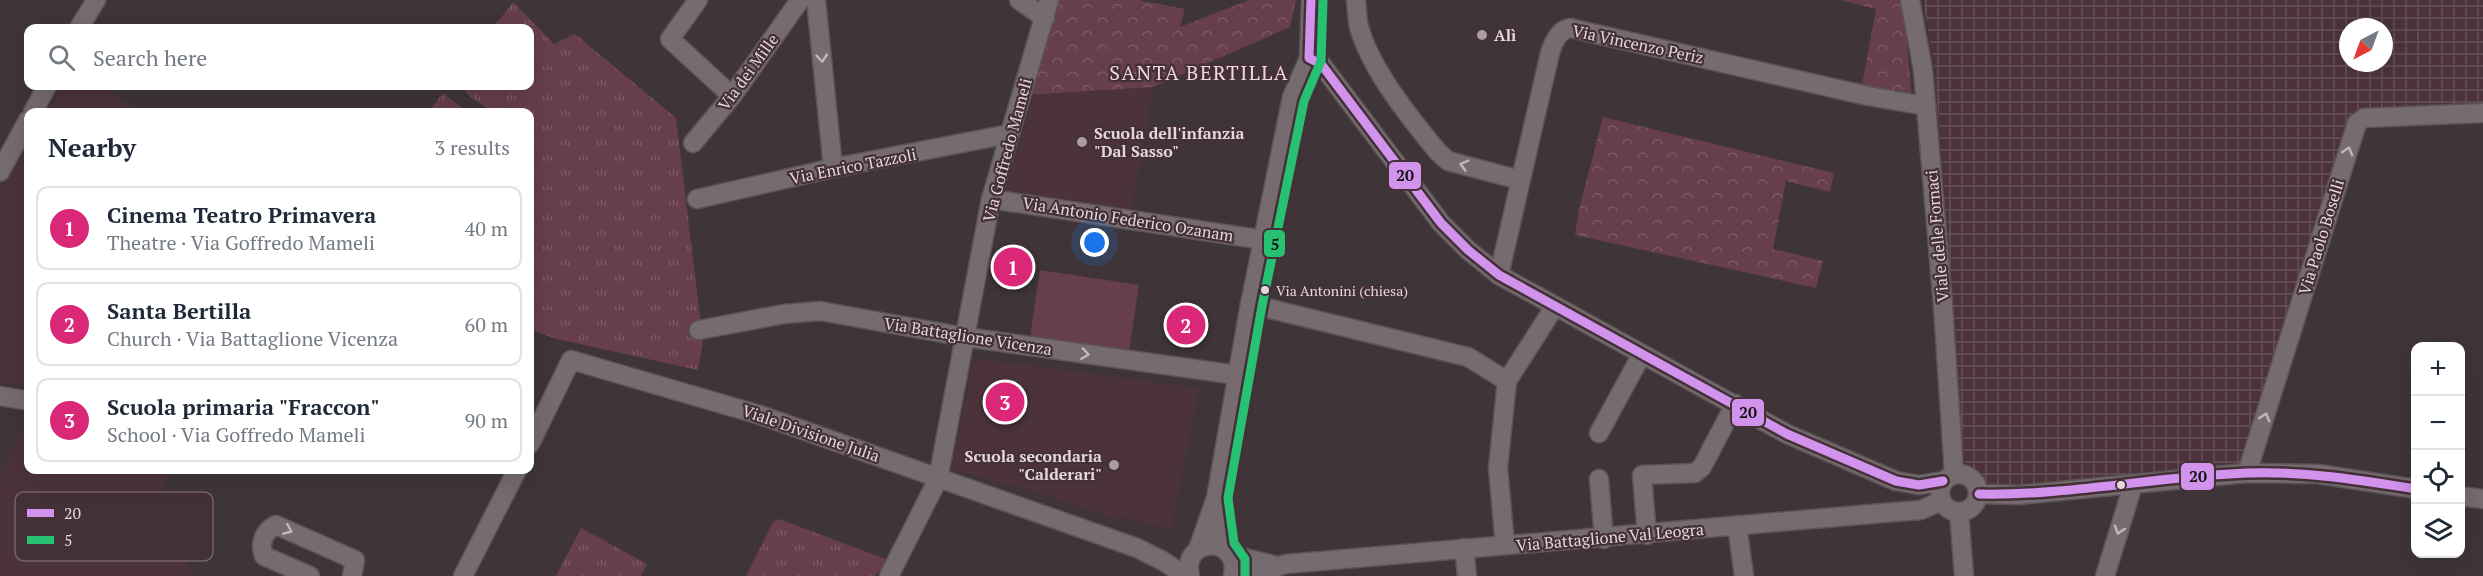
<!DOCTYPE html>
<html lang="en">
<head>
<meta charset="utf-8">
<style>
	:root { --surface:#fff; --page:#f6f6f7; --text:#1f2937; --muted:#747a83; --line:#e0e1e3; --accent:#db2777 }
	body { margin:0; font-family:"PT Serif",serif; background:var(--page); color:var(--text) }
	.controls { position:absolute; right:18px; bottom:18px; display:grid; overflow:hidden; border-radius:12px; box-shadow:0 6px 24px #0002 }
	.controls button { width:54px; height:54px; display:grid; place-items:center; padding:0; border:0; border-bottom:2px solid var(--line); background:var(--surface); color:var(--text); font:30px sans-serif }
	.compass { position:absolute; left:2339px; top:18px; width:54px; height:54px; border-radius:50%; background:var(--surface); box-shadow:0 6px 24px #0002; rotate:221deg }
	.you { position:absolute; left:1095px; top:243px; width:21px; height:21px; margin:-15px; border:4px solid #fff; border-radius:50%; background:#1a73e8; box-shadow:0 0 0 9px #1a73e833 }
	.badge { display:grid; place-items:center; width:39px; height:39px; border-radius:50%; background:var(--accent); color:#fff; font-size:20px; font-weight:700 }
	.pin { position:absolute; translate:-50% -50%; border:3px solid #fff; box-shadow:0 2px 6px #0006 }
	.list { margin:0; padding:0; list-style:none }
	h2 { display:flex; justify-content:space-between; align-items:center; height:78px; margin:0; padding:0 24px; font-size:26px }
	h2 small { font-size:20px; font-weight:400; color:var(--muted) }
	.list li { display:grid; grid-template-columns:39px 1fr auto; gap:18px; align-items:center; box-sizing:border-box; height:84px; margin:0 12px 12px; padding:0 12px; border:2px solid var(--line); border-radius:12px }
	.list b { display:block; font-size:22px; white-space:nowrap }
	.list p { margin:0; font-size:20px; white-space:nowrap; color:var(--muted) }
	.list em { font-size:20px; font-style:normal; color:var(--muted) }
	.icon { flex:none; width:33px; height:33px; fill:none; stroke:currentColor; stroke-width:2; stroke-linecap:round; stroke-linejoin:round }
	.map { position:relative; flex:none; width:2483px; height:576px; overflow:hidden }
	.search { position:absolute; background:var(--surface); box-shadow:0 6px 24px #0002; left:24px; top:24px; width:510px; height:66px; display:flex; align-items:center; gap:15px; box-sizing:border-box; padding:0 21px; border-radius:12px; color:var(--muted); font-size:22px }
	.panel { position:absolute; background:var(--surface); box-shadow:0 6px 24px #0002; left:24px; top:108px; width:510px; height:366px; border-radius:12px }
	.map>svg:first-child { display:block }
	.built { fill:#4c333b }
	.industrial { fill:url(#industrial-grid); fill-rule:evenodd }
	.grass { fill:url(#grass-tufts) }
	.forest { fill:url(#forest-crowns) }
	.pitch { fill:#673e4c }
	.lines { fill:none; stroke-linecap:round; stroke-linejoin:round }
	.minor-casing { stroke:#5c5356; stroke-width:21 }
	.minor { stroke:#766b6e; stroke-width:18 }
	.bus-1-casing { stroke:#443037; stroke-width:14 }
	.bus-2-casing { stroke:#443037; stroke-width:14 }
	.bus-1 { stroke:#d193ec; stroke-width:9 }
	.bus-2 { stroke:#26c172; stroke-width:9 }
	.oneway { stroke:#c4b7ba }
	.poi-dot { fill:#ab9ea2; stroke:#443037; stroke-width:2 }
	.bus-dot { fill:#e5d7db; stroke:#443037; stroke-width:2 }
	.labels { text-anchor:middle; stroke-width:4.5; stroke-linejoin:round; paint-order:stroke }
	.bus-label { font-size:14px; fill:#e5d7db; stroke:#443037; text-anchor:start }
	.poi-label { font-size:16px; font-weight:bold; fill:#e5d7db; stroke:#443037; text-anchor:start }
	.street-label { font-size:16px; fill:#e5d7db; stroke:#443037 }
	.quarter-label { font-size:20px; letter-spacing:1.5px; fill:#f0d6de; stroke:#443037 }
	.key { fill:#443037; stroke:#746268; stroke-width:1.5 }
	.key-label { font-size:16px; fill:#e5d7db }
	.line-badge { stroke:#443037; stroke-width:2 }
	.pale-badge-label { font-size:16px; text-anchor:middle; font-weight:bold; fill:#111 }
</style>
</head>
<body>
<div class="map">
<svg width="2483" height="576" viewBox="0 0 2483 576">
	<defs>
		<pattern id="industrial-grid" width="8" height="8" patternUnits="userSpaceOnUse" patternTransform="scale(1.5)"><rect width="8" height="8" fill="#4c333b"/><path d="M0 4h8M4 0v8" fill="none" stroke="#665057"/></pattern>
		<pattern id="grass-tufts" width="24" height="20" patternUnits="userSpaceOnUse" patternTransform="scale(1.5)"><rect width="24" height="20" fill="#673e4c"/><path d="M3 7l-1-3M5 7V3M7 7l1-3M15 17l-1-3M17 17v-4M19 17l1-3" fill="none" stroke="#7d5965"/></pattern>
		<pattern id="forest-crowns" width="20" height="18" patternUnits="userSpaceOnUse" patternTransform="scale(1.5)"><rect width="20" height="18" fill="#673e4c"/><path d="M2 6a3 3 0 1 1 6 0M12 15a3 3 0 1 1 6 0" fill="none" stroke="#7d5965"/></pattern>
	</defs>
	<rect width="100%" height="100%" fill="#3f3538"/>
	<g class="built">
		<polygon points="64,86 101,86 142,112 48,112"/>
		<polygon points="1153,87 1131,213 1006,190 1034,95"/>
		<polygon points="28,147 28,387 0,382 0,192"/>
		<polygon points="974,358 1199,388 1171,530 1126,518 1122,517 1121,520 1037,492 952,469"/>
		<polygon points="28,424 28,470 171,470 159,497 192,576 0,576 0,531 3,516 0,514 0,488 3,468 15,442"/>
	</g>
	<path class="industrial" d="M1923,0H2483V104L2348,120L2296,289L2242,460L2238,466L2227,470L1996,486L1973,476L1963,457L1935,71ZM2348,27H2384V63H2348Z"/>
	<g class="grass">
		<polygon points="513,2 554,44 575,34 676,118 703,342 698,370 557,339 530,330 530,112 492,112 467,94 462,86 530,86 530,28 493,28"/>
		<polygon points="443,93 467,112 428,112"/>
		<polygon points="779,519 888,560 875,576 746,576 773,522"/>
		<polygon points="581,528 647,564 641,576 556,576"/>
	</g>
	<g class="forest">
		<polygon points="1055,0 1139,0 1185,9 1180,27 1249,0 1296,0 1290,27 1153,87 1026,95"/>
		<polygon points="1840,0 1900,0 1905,20 1912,99 1862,85 1876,9"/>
		<polygon points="1603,117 1834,173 1830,192 1786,181 1773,249 1823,261 1816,288 1575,235 1579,210"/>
	</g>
	<polygon class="pitch" points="1040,270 1139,285 1129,352 1030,337"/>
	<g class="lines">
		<defs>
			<g id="minor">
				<polyline points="698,0 670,39 732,96"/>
				<polyline points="816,0 833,168"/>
				<polyline points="1019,0 1045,18"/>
				<path d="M1356,0C1357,9 1357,19 1359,27C1371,70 1410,118 1438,152L1448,161L1520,180"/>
				<polyline points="1910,0 1923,70 1943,306 1954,474"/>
				<polyline points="79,28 96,0"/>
				<polyline points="1309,58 1321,64 1441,223 1468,250 1499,275 1787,434 1896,481 1919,485 1943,481"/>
				<polyline points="33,112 47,86"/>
				<polyline points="693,143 732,96 800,0"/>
				<polyline points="0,172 28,120"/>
				<polyline points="697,199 833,168 1009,134"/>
				<polyline points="991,199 1264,240"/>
				<path d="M1499,275L1550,53C1553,43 1558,30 1570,28L1868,96L1926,106"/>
				<polyline points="1250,304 1468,357 1507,381"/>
				<polyline points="699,330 784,314 820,311 965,337 1237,375"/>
				<polyline points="0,396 24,400"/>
				<polyline points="1599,433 1642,354"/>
				<polyline points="530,444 571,360 760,415 1137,548 1163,561 1185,576"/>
				<polyline points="2247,473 2357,123 2364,118 2483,113"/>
				<circle cx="1959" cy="493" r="19"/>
				<polyline points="1599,479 1604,539"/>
				<polyline points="1979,494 2019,495 2247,473 2318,474 2416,489"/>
				<polyline points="2460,496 2483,499"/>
				<polyline points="1217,503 1223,548"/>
				<polyline points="1959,512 1964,576"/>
				<polyline points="1737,525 1744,576"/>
				<polyline points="1647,535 1642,475 1695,473 1702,467 1735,404"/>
				<polyline points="1505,545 1498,468 1507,381 1555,306"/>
				<polyline points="1464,548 1467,576"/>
				<polyline points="1198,549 1216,498 1250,304 1292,97 1309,58 1311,0"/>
				<polyline points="1229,554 1277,566"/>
				<path d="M310,576L264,556C259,543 264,531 276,525L355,560L352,576"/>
				<polyline points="463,576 517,470"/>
				<polyline points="889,576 938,479 991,199 1049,0"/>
				<path d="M1190,576C1180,537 1241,534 1233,576"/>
				<polyline points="1247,576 1286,564 1895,512 1921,510 1941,501"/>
				<polyline points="2105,576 2133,485"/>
			</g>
		</defs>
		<use href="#minor" class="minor-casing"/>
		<use href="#minor" class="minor"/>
		<defs>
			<g id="bus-1">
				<polyline points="1311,0 1309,58 1321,64 1441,223 1468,250 1499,275 1787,434 1896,481 1919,485 1943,481"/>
				<path d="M1979,494C2069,496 2158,476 2248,473C2305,471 2359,480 2416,489"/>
			</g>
			<polyline id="bus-2" points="1245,576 1245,559 1234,543 1228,498 1262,306 1304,101 1321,61 1323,0"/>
		</defs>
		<use href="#bus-1" class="bus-1-casing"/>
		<use href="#bus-2" class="bus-2-casing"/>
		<use href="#bus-1" class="bus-1"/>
		<use href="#bus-2" class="bus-2"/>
	</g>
	<defs><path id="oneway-chevron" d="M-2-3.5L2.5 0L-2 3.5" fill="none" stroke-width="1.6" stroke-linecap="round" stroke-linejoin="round" transform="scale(1.5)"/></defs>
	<g class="oneway">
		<use href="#oneway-chevron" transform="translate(822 58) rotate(84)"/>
		<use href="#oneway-chevron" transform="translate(2348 151) rotate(-73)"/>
		<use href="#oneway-chevron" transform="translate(1464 165) rotate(-165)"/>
		<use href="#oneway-chevron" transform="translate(1085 354) rotate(8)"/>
		<use href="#oneway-chevron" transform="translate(2265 417) rotate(-73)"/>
		<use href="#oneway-chevron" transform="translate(288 530) rotate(23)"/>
		<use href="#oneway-chevron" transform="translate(2119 530) rotate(107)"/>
	</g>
	<g class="poi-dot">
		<circle cx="1482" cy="35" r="6"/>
		<circle cx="1082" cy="142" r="6"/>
		<circle cx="1114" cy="465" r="6"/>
	</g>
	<g class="bus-dot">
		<circle cx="1265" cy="290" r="5"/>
		<circle cx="2121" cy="485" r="5"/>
	</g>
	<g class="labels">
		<g class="bus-label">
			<text x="1276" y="296">Via Antonini (chiesa)</text>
		</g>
		<g class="poi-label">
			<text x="1494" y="41">Alì</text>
			<text x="1094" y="139">Scuola dell'infanzia<tspan x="1094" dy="18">"Dal Sasso"</tspan></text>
			<text x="1102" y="462" text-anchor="end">Scuola secondaria<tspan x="1102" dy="18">"Calderari"</tspan></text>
		</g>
		<g class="street-label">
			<text transform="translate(1638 44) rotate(12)" y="6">Via Vincenzo Periz</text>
			<text transform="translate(748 72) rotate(-54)" y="6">Via dei Mille</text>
			<text transform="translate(1007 150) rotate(-75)" y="6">Via Goffredo Mameli</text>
			<text transform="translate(853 166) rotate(-11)" y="6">Via Enrico Tazzoli</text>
			<text transform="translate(1128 219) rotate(9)" y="6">Via Antonio Federico Ozanam</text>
			<text transform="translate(1937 236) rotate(-95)" y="6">Viale delle Fornaci</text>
			<text transform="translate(2321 237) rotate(-73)" y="6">Via Paolo Boselli</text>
			<text transform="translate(968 336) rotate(9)" y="6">Via Battaglione Vicenza</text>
			<text transform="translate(811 433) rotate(19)" y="6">Viale Divisione Julia</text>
			<text transform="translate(1610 537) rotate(-5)" y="6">Via Battaglione Val Leogra</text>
		</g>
		<g class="quarter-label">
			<text x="1199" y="80">SANTA BERTILLA</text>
		</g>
	</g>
	<rect x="15" y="492" width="198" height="69" rx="9" class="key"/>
	<rect x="27" y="509" width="27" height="8" fill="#d193ec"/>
	<rect x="27" y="536" width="27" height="8" fill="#26c172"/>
	<g class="key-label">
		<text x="64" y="519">20</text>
		<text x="64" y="546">5</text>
	</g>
	<g class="line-badge">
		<rect x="1388" y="161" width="34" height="29" rx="6" fill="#d193ec"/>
		<rect x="1263" y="229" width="23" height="29" rx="6" fill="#26c172"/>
		<rect x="1731" y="398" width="34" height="29" rx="6" fill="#d193ec"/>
		<rect x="2180" y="462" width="35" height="29" rx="6" fill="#d193ec"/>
	</g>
	<g class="pale-badge-label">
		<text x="1405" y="181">20</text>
		<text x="1275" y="250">5</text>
		<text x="1748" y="418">20</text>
		<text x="2198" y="482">20</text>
	</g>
</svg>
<div class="controls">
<button>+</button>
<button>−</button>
<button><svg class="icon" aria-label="locate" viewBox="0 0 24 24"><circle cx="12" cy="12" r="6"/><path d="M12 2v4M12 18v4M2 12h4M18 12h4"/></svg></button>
<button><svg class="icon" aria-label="layers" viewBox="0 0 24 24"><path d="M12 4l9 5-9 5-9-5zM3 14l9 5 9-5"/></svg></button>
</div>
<svg class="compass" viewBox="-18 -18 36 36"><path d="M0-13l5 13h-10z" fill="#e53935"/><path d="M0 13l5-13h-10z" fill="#747a83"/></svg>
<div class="you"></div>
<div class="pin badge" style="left:1013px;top:267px">1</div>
<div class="pin badge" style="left:1186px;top:325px">2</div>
<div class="pin badge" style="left:1005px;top:402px">3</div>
<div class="search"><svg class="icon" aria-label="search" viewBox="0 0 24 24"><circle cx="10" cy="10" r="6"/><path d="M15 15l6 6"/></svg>Search here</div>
<section class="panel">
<h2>Nearby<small>3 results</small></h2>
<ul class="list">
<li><span class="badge">1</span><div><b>Cinema Teatro Primavera</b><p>Theatre · Via Goffredo Mameli</p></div><em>40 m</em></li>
<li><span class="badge">2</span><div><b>Santa Bertilla</b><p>Church · Via Battaglione Vicenza</p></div><em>60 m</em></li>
<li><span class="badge">3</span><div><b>Scuola primaria &quot;Fraccon&quot;</b><p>School · Via Goffredo Mameli</p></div><em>90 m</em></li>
</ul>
</section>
</div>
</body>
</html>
